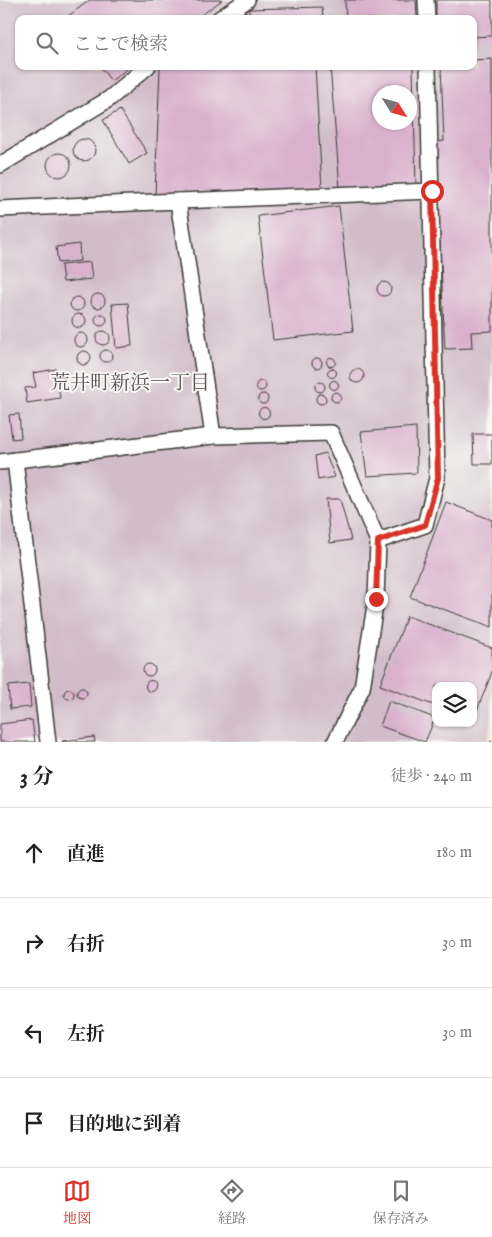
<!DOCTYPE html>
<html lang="ja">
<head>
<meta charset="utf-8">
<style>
	:root { --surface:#fff; --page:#f2f2f2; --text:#222; --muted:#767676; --line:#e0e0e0; --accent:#d93025 }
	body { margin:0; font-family:"IM FELL English","Noto Serif JP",serif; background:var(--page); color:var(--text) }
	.controls { position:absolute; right:15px; bottom:15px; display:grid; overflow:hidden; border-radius:10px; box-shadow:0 1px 4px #0004 }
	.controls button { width:45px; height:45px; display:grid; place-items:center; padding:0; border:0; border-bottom:1px solid var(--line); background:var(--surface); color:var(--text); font:25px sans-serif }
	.compass { position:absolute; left:372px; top:85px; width:45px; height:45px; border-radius:50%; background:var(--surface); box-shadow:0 1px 4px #0004; rotate:127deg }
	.stop { position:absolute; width:15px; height:15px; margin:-11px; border:4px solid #d93025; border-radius:50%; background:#fff }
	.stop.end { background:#d93025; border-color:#fff; box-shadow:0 1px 5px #0008 }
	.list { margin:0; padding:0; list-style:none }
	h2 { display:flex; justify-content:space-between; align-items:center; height:65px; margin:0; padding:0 20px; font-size:21px }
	h2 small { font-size:16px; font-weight:400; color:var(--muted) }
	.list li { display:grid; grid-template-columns:32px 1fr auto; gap:15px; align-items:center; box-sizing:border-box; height:90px; padding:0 20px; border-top:1px solid var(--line) }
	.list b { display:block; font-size:19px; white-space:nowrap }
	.list em { font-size:16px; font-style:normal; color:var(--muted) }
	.icon { flex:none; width:28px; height:28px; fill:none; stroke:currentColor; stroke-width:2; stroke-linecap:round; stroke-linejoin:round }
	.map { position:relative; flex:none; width:492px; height:742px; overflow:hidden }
	.search { position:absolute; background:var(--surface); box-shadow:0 1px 4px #0004; left:15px; right:15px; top:15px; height:55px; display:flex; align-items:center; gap:12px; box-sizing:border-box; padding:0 18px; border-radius:10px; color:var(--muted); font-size:19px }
	.sheet { height:425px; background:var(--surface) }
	nav { display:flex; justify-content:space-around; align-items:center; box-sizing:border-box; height:70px; border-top:1px solid var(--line); background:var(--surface); font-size:14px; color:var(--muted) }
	nav a { display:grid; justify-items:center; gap:2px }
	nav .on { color:var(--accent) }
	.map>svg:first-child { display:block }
	.industrial { fill:#d1bdc9; fill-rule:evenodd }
	.building { fill:#d9b1cd; fill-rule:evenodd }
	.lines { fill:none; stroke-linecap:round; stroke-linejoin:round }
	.minor-casing { stroke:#3c3a36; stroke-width:18 }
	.path { stroke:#3c3a36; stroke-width:2; stroke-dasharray:1 4; stroke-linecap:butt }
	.minor { stroke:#fff; stroke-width:15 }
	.route { stroke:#d93025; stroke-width:6 }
	.labels { text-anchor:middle; stroke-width:4; stroke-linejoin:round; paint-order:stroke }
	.neighbourhood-label { font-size:20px; fill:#5e505a; stroke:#f6f6f2 }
</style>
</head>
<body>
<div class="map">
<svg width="492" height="742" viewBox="0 0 492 742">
	<rect width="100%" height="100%" fill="#f6f6f2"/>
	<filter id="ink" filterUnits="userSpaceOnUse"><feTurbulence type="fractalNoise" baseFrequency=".02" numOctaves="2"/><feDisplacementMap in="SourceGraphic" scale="10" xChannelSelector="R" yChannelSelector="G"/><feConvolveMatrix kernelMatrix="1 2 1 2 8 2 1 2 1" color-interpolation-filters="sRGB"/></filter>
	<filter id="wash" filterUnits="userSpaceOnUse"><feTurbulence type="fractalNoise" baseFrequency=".0096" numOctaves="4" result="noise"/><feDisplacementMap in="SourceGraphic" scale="20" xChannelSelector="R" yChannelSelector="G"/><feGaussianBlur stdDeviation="1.12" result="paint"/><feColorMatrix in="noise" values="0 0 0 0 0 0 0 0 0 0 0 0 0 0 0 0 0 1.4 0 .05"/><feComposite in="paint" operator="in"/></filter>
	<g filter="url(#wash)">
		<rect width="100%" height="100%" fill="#efe2c6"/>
		<g class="industrial">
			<polygon points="0,0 235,0 206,19 19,19 19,66 135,66 109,90 0,158"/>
			<path d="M250,0H492V719L487,742H0V174L109,104L153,66H473V19H223ZM380,92H410V122H380ZM436,686H473V723H436Z"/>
		</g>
		<g id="blocks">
			<g class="building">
				<polygon points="90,0 222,0 196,19 64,19"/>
				<polygon points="345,0 416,0 417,19 346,19"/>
				<polygon points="436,0 492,0 492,36 473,37 473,19 436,19"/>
				<polygon points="322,7 323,19 249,19 249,9"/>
				<polygon points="492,59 492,331 471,332 472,348 445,349 435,142 444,141 441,66 473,66 473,60"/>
				<polygon points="100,66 131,66 111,81"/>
				<polygon points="171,66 315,66 322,189 155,195 160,67"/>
				<path d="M330,66H413L416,186L340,188ZM380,92H410V122H380Z"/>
				<polygon points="120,110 147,153 129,164 103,120"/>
				<circle cx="84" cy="150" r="11"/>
				<circle cx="59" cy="165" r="12"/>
				<polygon points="339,206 353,331 273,340 258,216"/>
				<polygon points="79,244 80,261 58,263 56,247"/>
				<polygon points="90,262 92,279 63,282 61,265"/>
				<circle cx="384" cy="289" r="7"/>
				<circle cx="98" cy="301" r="7"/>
				<circle cx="77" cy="304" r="7"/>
				<polygon points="128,303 132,346 116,348 112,304"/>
				<circle cx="101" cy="320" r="6"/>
				<circle cx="79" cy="321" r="7"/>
				<circle cx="103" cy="338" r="7"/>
				<circle cx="81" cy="340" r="7"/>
				<circle cx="106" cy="356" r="6"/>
				<circle cx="84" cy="358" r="7"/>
				<circle cx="331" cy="362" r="4.5"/>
				<circle cx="317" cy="363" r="5"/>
				<circle cx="332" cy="373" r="4.5"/>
				<polygon points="56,369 60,398 27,403 25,388 36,387 33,373"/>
				<circle cx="357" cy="376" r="7"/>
				<circle cx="334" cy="385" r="4.5"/>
				<circle cx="261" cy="386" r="5"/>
				<circle cx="320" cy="387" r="5"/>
				<circle cx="336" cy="397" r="5"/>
				<circle cx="263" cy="399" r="5"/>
				<circle cx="321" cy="399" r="5"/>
				<circle cx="264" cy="413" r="5.5"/>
				<polygon points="19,414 21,438 12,439 9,415"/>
				<polygon points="416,427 417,473 367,476 361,432"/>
				<polygon points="473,434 492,434 492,464 474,464"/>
				<polygon points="325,453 335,477 318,480 315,456"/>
				<polygon points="326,499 340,499 351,540 330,543"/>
				<polygon points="446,502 492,520 492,627 410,597"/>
				<polygon points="407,616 492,648 492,672 473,721 473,686 436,686 436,706 380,685"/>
				<circle cx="149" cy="670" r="6"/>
				<circle cx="151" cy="686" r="5.5"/>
				<polygon points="29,684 31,707 10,709 8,686"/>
				<circle cx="82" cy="693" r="5"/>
				<circle cx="69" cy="694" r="5"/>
				<polygon points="389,701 435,718 425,742 380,726"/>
				<polygon points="32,720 35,742 0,742 0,724"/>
				<polygon points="94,737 95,742 62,742 62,741"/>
			</g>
		</g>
	</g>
	<g filter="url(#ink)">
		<use href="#blocks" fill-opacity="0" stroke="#3c3a36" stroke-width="1"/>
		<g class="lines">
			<defs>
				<g id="minor">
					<polyline points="426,0 427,19"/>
					<polyline points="219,19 247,0"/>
					<polyline points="0,165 109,99 148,66"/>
					<polyline points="178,201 432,191"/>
					<polyline points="0,209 178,201 213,436"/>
					<polyline points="15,460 48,742"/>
					<polyline points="0,462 213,436 331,433 378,541 376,599 362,688 335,742"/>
					<polyline points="378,541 425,525 437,478 428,66"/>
				</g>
			</defs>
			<use href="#minor" class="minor-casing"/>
			<polyline class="path" points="491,742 492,739"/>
			<use href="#minor" class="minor"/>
		</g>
	</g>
	<g class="lines" filter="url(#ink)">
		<polyline class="route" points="376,599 378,541 425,525 438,478 432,191"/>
	</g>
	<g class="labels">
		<g class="neighbourhood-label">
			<text x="130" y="389">荒井町新浜一丁目</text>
		</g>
	</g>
</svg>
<div class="controls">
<button><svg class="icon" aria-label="layers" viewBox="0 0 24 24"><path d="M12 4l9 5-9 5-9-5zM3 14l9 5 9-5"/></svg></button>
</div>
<svg class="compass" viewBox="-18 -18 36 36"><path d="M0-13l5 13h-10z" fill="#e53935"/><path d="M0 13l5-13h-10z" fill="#767676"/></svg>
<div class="stop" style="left:432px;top:191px"></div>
<div class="stop end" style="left:376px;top:599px"></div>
<div class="search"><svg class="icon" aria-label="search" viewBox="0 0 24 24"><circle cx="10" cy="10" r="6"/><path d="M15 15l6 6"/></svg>ここで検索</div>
</div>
<section class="sheet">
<h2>3 分<small>徒歩 · 240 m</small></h2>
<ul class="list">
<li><svg class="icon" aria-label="ahead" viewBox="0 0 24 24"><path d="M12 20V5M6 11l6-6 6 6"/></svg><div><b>直進</b></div><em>180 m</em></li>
<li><svg class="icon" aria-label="right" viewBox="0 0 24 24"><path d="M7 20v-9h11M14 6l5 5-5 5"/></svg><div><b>右折</b></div><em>30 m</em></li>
<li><svg class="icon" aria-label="left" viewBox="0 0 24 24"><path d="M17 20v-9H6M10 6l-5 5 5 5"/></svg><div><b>左折</b></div><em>30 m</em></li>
<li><svg class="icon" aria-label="arrive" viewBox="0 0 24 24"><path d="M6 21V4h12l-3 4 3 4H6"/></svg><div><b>目的地に到着</b></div></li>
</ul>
</section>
<nav>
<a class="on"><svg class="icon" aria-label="map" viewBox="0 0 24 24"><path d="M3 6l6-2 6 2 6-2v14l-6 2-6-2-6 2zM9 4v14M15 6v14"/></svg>地図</a>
<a><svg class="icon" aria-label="directions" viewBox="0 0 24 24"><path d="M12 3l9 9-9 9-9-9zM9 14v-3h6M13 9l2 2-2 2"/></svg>経路</a>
<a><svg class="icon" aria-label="saved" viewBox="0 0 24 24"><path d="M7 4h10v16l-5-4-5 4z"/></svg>保存済み</a>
</nav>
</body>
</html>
